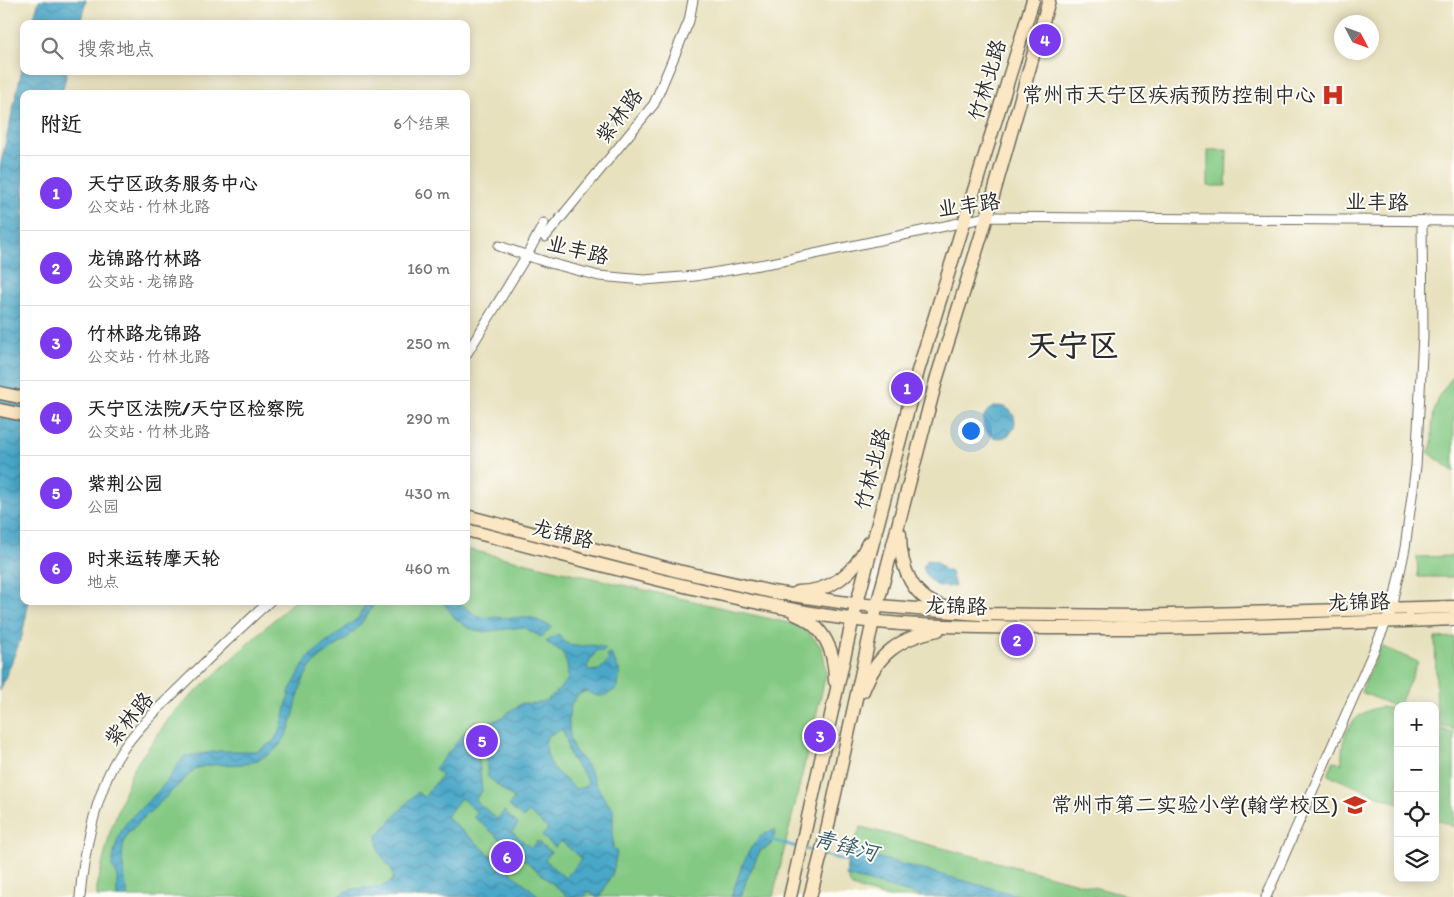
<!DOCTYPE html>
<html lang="zh">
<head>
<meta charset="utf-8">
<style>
	:root { --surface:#fff; --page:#f2f2f2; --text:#222; --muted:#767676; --line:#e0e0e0; --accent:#7c3aed }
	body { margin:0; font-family:Itim,"LXGW WenKai TC",sans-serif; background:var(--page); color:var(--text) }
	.controls { position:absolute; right:15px; bottom:15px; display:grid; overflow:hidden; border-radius:10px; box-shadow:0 2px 12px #0003 }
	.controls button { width:45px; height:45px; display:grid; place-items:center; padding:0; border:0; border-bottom:1px solid var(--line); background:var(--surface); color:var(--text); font:25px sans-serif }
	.compass { position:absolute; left:1334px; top:15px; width:45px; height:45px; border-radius:50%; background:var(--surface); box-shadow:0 2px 12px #0003; rotate:131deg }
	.you { position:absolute; left:970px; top:430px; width:18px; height:18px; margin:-12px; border:4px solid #fff; border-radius:50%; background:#1a73e8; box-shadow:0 0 0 8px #1a73e833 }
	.badge { display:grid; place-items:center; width:32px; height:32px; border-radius:50%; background:var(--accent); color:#fff; font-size:16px; font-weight:700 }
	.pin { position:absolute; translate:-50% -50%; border:2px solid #fff; box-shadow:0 1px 5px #0006 }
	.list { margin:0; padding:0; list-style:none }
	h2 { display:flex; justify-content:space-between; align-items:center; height:65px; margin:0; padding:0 20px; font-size:21px }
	h2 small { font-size:16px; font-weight:400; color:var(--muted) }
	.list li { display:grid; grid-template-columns:32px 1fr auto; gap:15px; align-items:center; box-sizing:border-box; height:75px; padding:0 20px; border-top:1px solid var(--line) }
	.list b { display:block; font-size:19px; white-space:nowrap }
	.list p { margin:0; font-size:16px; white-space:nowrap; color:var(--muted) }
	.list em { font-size:16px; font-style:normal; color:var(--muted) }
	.icon { flex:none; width:28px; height:28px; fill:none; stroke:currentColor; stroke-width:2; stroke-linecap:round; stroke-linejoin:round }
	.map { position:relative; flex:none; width:1454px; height:897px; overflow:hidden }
	.search { position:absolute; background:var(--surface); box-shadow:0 2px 12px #0003; left:20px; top:20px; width:450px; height:55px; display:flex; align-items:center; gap:12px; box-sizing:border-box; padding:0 18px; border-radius:10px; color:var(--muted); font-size:19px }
	.panel { position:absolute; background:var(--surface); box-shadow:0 2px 12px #0003; left:20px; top:90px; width:450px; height:515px; border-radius:10px }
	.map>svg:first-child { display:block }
	.park { fill:#84c983; stroke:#587a57 }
	.water { fill:url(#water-waves); stroke:#3a697a; fill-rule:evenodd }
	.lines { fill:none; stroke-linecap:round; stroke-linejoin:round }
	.stream { stroke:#49a7c8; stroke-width:2.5 }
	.street-casing { stroke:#6d6b5e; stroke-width:11 }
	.secondary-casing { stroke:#6d6b5e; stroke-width:15 }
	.street { stroke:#fff; stroke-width:9 }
	.secondary { stroke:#fbe7c3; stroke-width:12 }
	.labels { text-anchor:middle; stroke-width:4; stroke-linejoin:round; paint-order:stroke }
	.street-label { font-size:21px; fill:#2b2b2b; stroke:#fdfcf7 }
	.poi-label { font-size:21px; fill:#2b2b2b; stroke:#fdfcf7; text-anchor:end }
	.water-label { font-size:22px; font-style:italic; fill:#375d6a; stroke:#fdfcf7 }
	.town-label { font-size:31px; font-weight:bold; fill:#2b2b2b; stroke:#fdfcf7 }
</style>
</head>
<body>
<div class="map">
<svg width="1454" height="897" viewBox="0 0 1454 897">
	<defs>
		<pattern id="water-waves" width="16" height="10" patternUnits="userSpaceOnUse" patternTransform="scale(1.25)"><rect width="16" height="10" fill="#49a7c8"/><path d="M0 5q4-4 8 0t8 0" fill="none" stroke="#3d88a3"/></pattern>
	</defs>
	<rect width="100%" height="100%" fill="#fdfcf7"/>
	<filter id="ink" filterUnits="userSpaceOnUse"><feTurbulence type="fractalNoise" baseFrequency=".02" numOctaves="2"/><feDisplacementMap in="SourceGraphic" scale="10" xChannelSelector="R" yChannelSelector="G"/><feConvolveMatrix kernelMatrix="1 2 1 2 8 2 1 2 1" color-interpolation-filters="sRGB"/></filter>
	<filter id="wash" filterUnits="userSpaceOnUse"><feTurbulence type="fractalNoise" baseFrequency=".0096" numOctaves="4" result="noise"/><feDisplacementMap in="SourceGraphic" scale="20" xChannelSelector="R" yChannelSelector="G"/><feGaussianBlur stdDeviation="1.12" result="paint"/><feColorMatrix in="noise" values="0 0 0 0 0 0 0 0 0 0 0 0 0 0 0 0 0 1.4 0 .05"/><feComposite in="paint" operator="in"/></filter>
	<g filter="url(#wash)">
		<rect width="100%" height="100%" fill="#e8e1be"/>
		<g class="park">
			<polygon points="1208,150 1227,150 1226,186 1208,186"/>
			<path d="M1454,376V472L1428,452C1434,443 1432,440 1432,430C1432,411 1440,390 1454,376Z"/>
			<path d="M466,549L797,625C820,641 824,646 826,674L773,897H97V887L110,832L133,769L173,713L294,601H466Z"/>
			<polygon points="1454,556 1454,577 1418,577 1417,557"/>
			<polygon points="1454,637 1454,731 1437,723 1435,638"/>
			<polygon points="1381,646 1418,662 1398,708 1361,692"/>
			<path d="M1382,707L1398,710V804L1328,775L1333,761L1342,764C1340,735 1352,711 1382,707Z"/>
			<polygon points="1435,726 1454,734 1454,827 1435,819"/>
			<path d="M861,827L1132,897H887L852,887C840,866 851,847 861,827Z"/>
		</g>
		<g class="water">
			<polygon points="39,0 86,0 80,24 32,24"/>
			<polygon points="24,60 24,71 67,71 62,94 24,94 24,262 22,284 24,315 24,601 29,601 22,636 0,691 0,167"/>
			<circle cx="999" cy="422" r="16"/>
			<path d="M927,560L936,561L944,570L951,572L955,586C937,589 928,583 923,567Z"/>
			<path d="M367,601H376C367,616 358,629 345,640C332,650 317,657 308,671C291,699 299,736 268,755C241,772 220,759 195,769L128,833C117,854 125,874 128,897H117V874L112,867C118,818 132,820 162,787C171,777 176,766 185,756L220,751H258L274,741L281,729L290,690L308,657L358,618Z"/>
			<polygon points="442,601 457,601 478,617 533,618 552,627 541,637 523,627 483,632 468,628 455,618"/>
			<path d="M558,634C573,657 587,638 606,649L603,652L597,650L587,666L589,671L599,670L609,660L607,656L610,652L620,672L618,687C607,696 599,700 587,691C565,696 567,727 572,744C574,753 583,759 587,766C596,782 600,796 613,809V848L617,852L613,872L600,897H596L589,891L584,897H568L474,817L477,812L461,798L446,817L540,897H338C354,882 376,894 393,880V872L379,852L377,836L417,792L424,797L442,775L435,769L475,720L482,791L475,800L497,819L504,811L518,824L512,832L531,848L537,841L551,852L545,860L565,878L582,859L561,841L555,847L542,836L548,829L529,812L523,818L509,806L514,799L488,777L482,724L499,719L522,703C548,705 551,698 568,679L567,664L562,652L546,642ZM561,729C568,736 566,747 570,756C575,766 585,772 588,783L584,787L576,789C557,772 549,770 545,742L548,736Z"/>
			<path d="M776,830L771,845L760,851L746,881L741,897H731C739,876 749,832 776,830Z"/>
			<polygon points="850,850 1024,897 926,897 846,876"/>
		</g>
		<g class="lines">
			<g class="stream">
				<polyline points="771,840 797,847"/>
				<polyline points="805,849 816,853"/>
				<polyline points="824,855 850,862"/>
			</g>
		</g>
	</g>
	<g filter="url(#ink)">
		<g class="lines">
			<defs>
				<g id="street">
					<polyline points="545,237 654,104 689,21 693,0"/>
					<polyline points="499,246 546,262 599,276 644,280 695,276 782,261 987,217 1454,221"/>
					<polyline points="466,355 527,255 544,223"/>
					<path d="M80,897C83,855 97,787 121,752C137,728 159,708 179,688C209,658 239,629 270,601"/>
					<polyline points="1266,897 1392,609 1405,548 1416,466 1423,336 1422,221"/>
				</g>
				<g id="secondary">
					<polyline points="0,393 24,398"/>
					<polyline points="0,410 24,415"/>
					<polyline points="466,516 678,571 772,592 854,604 980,614 1133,616 1454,607"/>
					<path d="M466,530C585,560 702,594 822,615C900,628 980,627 1058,628C1190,629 1322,624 1454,619"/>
					<path d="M900,534C900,567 912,601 948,608"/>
					<path d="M797,592C831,592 855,573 868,543"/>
					<path d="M795,614C824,625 835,651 835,681"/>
					<path d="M863,691C877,654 899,638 938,630"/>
					<polyline points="790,897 853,618 918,371 1033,0"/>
					<polyline points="810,897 825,839 873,621 937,377 987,217 1049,0"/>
				</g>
			</defs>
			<use href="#street" class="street-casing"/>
			<use href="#secondary" class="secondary-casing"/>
			<use href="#street" class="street"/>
			<use href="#secondary" class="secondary"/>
		</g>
	</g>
	<defs>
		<symbol id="hospital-bare" viewBox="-9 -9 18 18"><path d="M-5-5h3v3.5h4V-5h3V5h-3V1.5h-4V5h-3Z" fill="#c8321e" stroke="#fdfcf7" stroke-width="2.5" paint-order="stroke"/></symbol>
		<symbol id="school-bare" viewBox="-9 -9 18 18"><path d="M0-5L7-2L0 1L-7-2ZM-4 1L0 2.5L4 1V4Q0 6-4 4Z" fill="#c8321e" stroke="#fdfcf7" stroke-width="2.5" paint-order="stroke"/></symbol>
	</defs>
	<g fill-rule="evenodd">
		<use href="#hospital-bare" x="1317" y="79" width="32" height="32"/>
		<use href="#school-bare" x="1339" y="789" width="32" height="32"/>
	</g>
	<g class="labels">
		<g class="street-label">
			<text transform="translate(987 80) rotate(-73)" y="7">竹林北路</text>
			<text transform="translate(619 116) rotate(-53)" y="7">紫林路</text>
			<text transform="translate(1377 202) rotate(1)" y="7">业丰路</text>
			<text transform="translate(969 205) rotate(-8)" y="7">业丰路</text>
			<text transform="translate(578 250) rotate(14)" y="7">业丰路</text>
			<text transform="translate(872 469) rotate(-75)" y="7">竹林北路</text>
			<text transform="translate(563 534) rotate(14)" y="7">龙锦路</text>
			<text transform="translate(1359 602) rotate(-2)" y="7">龙锦路</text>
			<text transform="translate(956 606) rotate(2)" y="7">龙锦路</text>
			<text transform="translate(129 719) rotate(-50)" y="7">紫林路</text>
		</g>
		<g class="poi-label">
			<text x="1316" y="102">常州市天宁区疾病预防控制中心</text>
			<text x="1338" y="812">常州市第二实验小学(翰学校区)</text>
		</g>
		<g class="water-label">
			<text transform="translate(846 845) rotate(15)" y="8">青锋河</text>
		</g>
		<g class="town-label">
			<text x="1073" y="356">天宁区</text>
		</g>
	</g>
</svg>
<div class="controls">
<button>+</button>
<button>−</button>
<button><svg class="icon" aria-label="locate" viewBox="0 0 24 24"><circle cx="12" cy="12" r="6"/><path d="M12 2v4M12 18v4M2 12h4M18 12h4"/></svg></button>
<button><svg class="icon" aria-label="layers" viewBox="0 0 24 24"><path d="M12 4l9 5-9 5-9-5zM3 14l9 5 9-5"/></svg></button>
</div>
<svg class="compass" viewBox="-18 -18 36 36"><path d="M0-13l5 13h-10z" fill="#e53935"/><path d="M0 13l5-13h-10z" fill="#767676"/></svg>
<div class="you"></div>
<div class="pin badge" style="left:907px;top:388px">1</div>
<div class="pin badge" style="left:1017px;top:640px">2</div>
<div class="pin badge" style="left:820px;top:736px">3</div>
<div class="pin badge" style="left:1045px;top:40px">4</div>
<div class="pin badge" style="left:482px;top:741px">5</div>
<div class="pin badge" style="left:507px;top:857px">6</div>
<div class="search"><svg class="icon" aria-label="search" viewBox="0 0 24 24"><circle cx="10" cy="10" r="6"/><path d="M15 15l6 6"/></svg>搜索地点</div>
<section class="panel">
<h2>附近<small>6个结果</small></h2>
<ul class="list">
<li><span class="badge">1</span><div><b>天宁区政务服务中心</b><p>公交站 · 竹林北路</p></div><em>60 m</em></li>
<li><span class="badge">2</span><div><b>龙锦路竹林路</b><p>公交站 · 龙锦路</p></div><em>160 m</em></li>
<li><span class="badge">3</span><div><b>竹林路龙锦路</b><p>公交站 · 竹林北路</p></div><em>250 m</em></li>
<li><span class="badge">4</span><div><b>天宁区法院/天宁区检察院</b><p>公交站 · 竹林北路</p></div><em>290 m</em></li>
<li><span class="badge">5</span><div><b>紫荆公园</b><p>公园</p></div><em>430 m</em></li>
<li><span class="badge">6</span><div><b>时来运转摩天轮</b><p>地点</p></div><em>460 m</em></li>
</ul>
</section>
</div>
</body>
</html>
